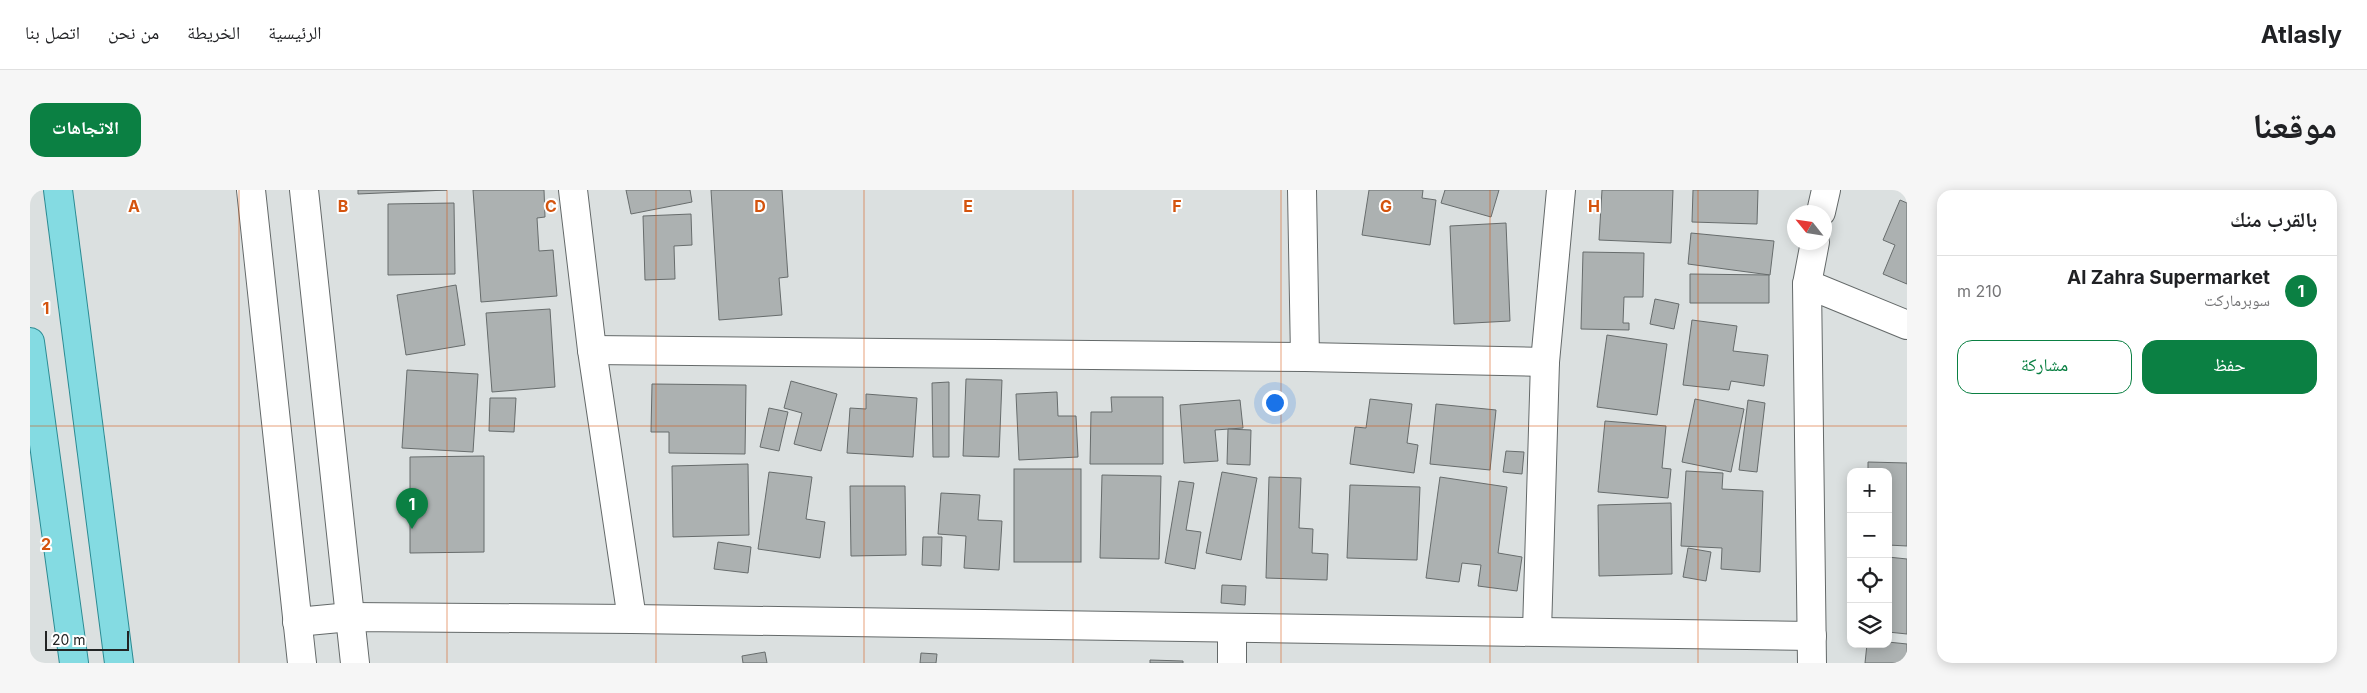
<!DOCTYPE html>
<html lang="ar">
<head>
<meta charset="utf-8">
<style>
	:root { --surface:#fff; --page:#f6f6f6; --text:#202124; --muted:#757577; --line:#e0e0e0; --accent:#0b8043 }
	body { margin:0; font-family:Inter,"Noto Naskh Arabic",sans-serif; background:var(--page); color:var(--text); direction:rtl }
	.controls { position:absolute; right:15px; bottom:15px; display:grid; overflow:hidden; border-radius:10px; box-shadow:0 2px 12px #0003 }
	.controls button { width:45px; height:45px; display:grid; place-items:center; padding:0; border:0; border-bottom:1px solid var(--line); background:var(--surface); color:var(--text); font:25px sans-serif }
	.compass { position:absolute; left:1757px; top:15px; width:45px; height:45px; border-radius:50%; background:var(--surface); box-shadow:0 2px 12px #0003; rotate:300deg }
	.scale { position:absolute; left:15px; bottom:12px; width:84px; box-sizing:border-box; padding-left:5px; border:2px solid #222424; border-top:0; font-size:14px; line-height:18px; white-space:nowrap; color:#222424; -webkit-text-stroke:4px #fff; paint-order:stroke }
	.you { position:absolute; left:1244px; top:212px; width:18px; height:18px; margin:-12px; border:4px solid #fff; border-radius:50%; background:#1a73e8; box-shadow:0 0 0 8px #1a73e833 }
	.badge { display:grid; place-items:center; width:32px; height:32px; border-radius:50%; background:var(--accent); color:#fff; font-size:16px; font-weight:700 }
	.pin { position:absolute; translate:-50% -41px; filter:drop-shadow(0 1px 2px #0008) }
	.pin::after { content:''; position:absolute; top:26px; width:18px; height:15px; background:inherit; clip-path:polygon(0 0,100% 0,50% 100%) }
	.list { margin:0; padding:0; list-style:none }
	h2 { display:flex; justify-content:space-between; align-items:center; height:65px; margin:0; padding:0 20px; font-size:21px }
	h2 small { font-size:16px; font-weight:400; color:var(--muted) }
	.list li { display:grid; grid-template-columns:32px 1fr auto; gap:15px; align-items:center; box-sizing:border-box; height:70px; padding:0 20px; border-top:1px solid var(--line) }
	.list b { display:block; font-size:19px; white-space:nowrap }
	.list p { margin:0; font-size:16px; white-space:nowrap; color:var(--muted) }
	.list em { font-size:16px; font-style:normal; color:var(--muted) }
	.actions { display:flex; gap:10px; padding:15px 20px }
	.actions a { flex:1; padding:11px 0; border:1px solid var(--accent); border-radius:15px; text-align:center; font-size:18px; color:var(--accent) }
	.actions .main { background:var(--accent); color:#fff }
	.icon { flex:none; width:28px; height:28px; fill:none; stroke:currentColor; stroke-width:2; stroke-linecap:round; stroke-linejoin:round }
	.map { position:relative; flex:none; width:1877px; height:473px; overflow:hidden; direction:ltr; border-radius:15px }
	header { display:flex; align-items:center; gap:30px; box-sizing:border-box; height:70px; padding:0 25px; background:var(--surface); border-bottom:1px solid var(--line) }
	header strong { font-size:24px }
	nav { display:flex; gap:28px; margin-inline-start:auto; font-size:18px }
	.intro { display:flex; align-items:center; justify-content:space-between; box-sizing:border-box; height:120px; padding:0 30px }
	h1 { margin:0; font-size:35px }
	.button { padding:12px 22px; border-radius:15px; background:var(--accent); color:#fff; font-size:18px; font-weight:700 }
	main { display:flex; gap:30px; padding:0 30px }
	aside { flex:1; background:var(--surface); border-radius:15px; box-shadow:0 2px 12px #0003 }
	.map>svg:first-child { display:block }
	.building { fill:#acb1b1; stroke:#676c6c }
	.lines { fill:none; stroke-linecap:round; stroke-linejoin:round }
	.minor-casing { stroke:#646969; stroke-width:30 }
	.major-casing { stroke:#2c8b93; stroke-width:30 }
	.minor { stroke:#fff; stroke-width:28 }
	.major { stroke:#84dbe2; stroke-width:28 }
	.grid { fill:none; stroke:#d4540e; stroke-width:1; stroke-opacity:0.55 }
	.grid-label { font-size:16px; text-anchor:middle; font-weight:bold; fill:#d4540e; stroke:#fff; stroke-width:4; stroke-linejoin:round; paint-order:stroke }
</style>
</head>
<body>
<header>
<strong>Atlasly</strong>
<nav><a>الرئيسية</a><a>الخريطة</a><a>من نحن</a><a>اتصل بنا</a></nav>
</header>
<div class="intro"><h1>موقعنا</h1><a class="button">الاتجاهات</a></div>
<main>
<aside>
<h2>بالقرب منك<small></small></h2>
<ul class="list">
<li><span class="badge">1</span><div><b>Al Zahra Supermarket</b><p>سوبرماركت</p></div><em>210 m</em></li>
</ul>
<div class="actions"><a class="main">حفظ</a><a>مشاركة</a></div>
</aside>
<div class="map">
<svg width="1877" height="473" viewBox="0 0 1877 473">
	<rect width="100%" height="100%" fill="#dbe0e0"/>
	<g class="building">
		<polygon points="328,0 417,0 328,4"/>
		<polygon points="443,0 514,0 515,27 507,28 509,61 523,60 527,106 451,112"/>
		<polygon points="596,0 660,0 662,12 601,24"/>
		<polygon points="681,0 752,0 758,87 749,88 752,125 689,130"/>
		<polygon points="1339,0 1393,0 1392,8 1406,10 1400,55 1332,45"/>
		<polygon points="1415,0 1469,0 1461,27 1411,13"/>
		<polygon points="1572,0 1643,0 1641,53 1569,50"/>
		<polygon points="1663,0 1728,0 1727,34 1662,32"/>
		<polygon points="1870,10 1877,13 1877,94 1853,84 1865,55 1853,50"/>
		<polygon points="424,13 425,84 358,85 358,14"/>
		<polygon points="661,24 662,55 644,56 645,89 615,90 613,26"/>
		<polygon points="1476,33 1480,131 1424,134 1420,36"/>
		<polygon points="1661,43 1744,51 1740,85 1658,74"/>
		<polygon points="1553,62 1614,63 1613,107 1594,107 1593,133 1599,133 1599,140 1551,139"/>
		<polygon points="1660,84 1739,85 1739,113 1660,113"/>
		<polygon points="426,95 435,155 376,165 367,105"/>
		<polygon points="1625,109 1649,114 1644,139 1620,134"/>
		<polygon points="520,119 525,197 462,202 456,123"/>
		<polygon points="1662,130 1707,136 1703,161 1738,165 1734,196 1701,191 1699,200 1653,195"/>
		<polygon points="1577,145 1637,154 1627,225 1567,217"/>
		<polygon points="377,180 448,184 443,262 372,258"/>
		<polygon points="936,189 972,190 969,267 933,266"/>
		<polygon points="761,191 807,204 791,261 764,254 772,223 754,218"/>
		<polygon points="919,192 919,267 903,267 902,193"/>
		<polygon points="622,194 716,195 715,264 639,263 639,242 621,242"/>
		<polygon points="1027,202 1028,226 1046,226 1048,267 989,270 986,204"/>
		<polygon points="836,204 887,208 883,267 817,263 820,218 836,219"/>
		<polygon points="1081,207 1133,207 1133,274 1060,274 1061,222 1082,222"/>
		<polygon points="460,208 486,208 484,242 459,241"/>
		<polygon points="1340,209 1382,214 1377,253 1388,255 1384,283 1320,274 1325,237 1336,238"/>
		<polygon points="1665,209 1714,219 1701,282 1652,272"/>
		<polygon points="1210,210 1213,238 1185,240 1188,271 1154,273 1150,215"/>
		<polygon points="1718,210 1735,213 1727,282 1709,280"/>
		<polygon points="1406,214 1466,220 1460,280 1400,274"/>
		<polygon points="739,218 758,222 749,261 730,257"/>
		<polygon points="1575,231 1636,236 1632,278 1641,279 1638,308 1568,302"/>
		<polygon points="1198,239 1221,240 1220,275 1197,274"/>
		<polygon points="1476,261 1494,262 1492,284 1473,282"/>
		<polygon points="454,266 454,362 380,363 380,267"/>
		<polygon points="1838,272 1877,273 1877,356 1858,355 1858,282 1838,282"/>
		<polygon points="718,274 719,345 643,347 642,276"/>
		<rect x="984" y="279" width="67" height="93"/>
		<polygon points="1656,281 1693,283 1692,299 1733,301 1730,382 1691,379 1692,358 1651,356"/>
		<polygon points="739,282 782,287 776,329 795,332 790,368 728,359"/>
		<polygon points="1192,282 1227,288 1211,370 1176,363"/>
		<polygon points="1072,285 1131,286 1129,369 1070,368"/>
		<polygon points="1239,287 1271,288 1269,338 1283,339 1282,363 1298,364 1297,390 1236,388"/>
		<polygon points="1410,287 1477,297 1468,363 1492,367 1487,401 1448,396 1451,375 1432,373 1429,392 1396,388"/>
		<polygon points="1149,291 1164,293 1156,340 1171,342 1165,379 1135,373"/>
		<polygon points="1320,295 1390,297 1387,370 1317,368"/>
		<polygon points="820,296 875,296 876,365 821,366"/>
		<polygon points="911,303 950,305 948,330 972,331 969,380 934,378 936,346 908,344"/>
		<polygon points="1641,313 1642,384 1569,386 1568,315"/>
		<polygon points="893,347 912,347 911,376 892,375"/>
		<polygon points="688,352 721,357 718,383 684,379"/>
		<polygon points="1658,358 1681,362 1676,391 1653,387"/>
		<polygon points="1858,367 1877,369 1877,444 1858,442"/>
		<polygon points="1192,395 1216,396 1215,415 1191,413"/>
		<polygon points="1858,452 1877,454 1877,473 1835,473 1837,454 1858,454"/>
		<polygon points="735,462 737,473 713,473 712,466"/>
		<polygon points="891,463 907,464 906,473 890,473"/>
		<polygon points="1120,470 1153,471 1153,473 1120,473"/>
	</g>
	<g class="lines">
		<defs>
			<g id="minor">
				<polyline points="221,0 272,473"/>
				<polyline points="274,0 325,473"/>
				<polyline points="543,0 562,160 602,429"/>
				<polyline points="1272,0 1275,167"/>
				<polyline points="1791,22 1796,0"/>
				<polyline points="1777,94 1877,135"/>
				<polyline points="562,160 1275,167 1515,172"/>
				<polyline points="267,432 320,427 602,429 1782,446"/>
				<polyline points="1507,441 1515,172 1531,0"/>
				<polyline points="1202,473 1202,438"/>
				<polyline points="1782,473 1777,94 1785,52"/>
			</g>
			<g id="major">
				<polyline points="28,0 89,473"/>
				<polyline points="0,152 44,473"/>
			</g>
		</defs>
		<use href="#minor" class="minor-casing"/>
		<use href="#major" class="major-casing"/>
		<use href="#minor" class="minor"/>
		<use href="#major" class="major"/>
	</g>
	<path class="grid" d="M209,0V473M417,0V473M626,0V473M834,0V473M1043,0V473M1251,0V473M1460,0V473M1668,0V473M0,236H1877"/>
	<g class="grid-label">
		<text x="104" y="22">A</text>
		<text x="313" y="22">B</text>
		<text x="521" y="22">C</text>
		<text x="730" y="22">D</text>
		<text x="938" y="22">E</text>
		<text x="1147" y="22">F</text>
		<text x="1356" y="22">G</text>
		<text x="1564" y="22">H</text>
		<text x="16" y="124">1</text>
		<text x="16" y="360">2</text>
	</g>
</svg>
<div class="controls">
<button>+</button>
<button>−</button>
<button><svg class="icon" aria-label="locate" viewBox="0 0 24 24"><circle cx="12" cy="12" r="6"/><path d="M12 2v4M12 18v4M2 12h4M18 12h4"/></svg></button>
<button><svg class="icon" aria-label="layers" viewBox="0 0 24 24"><path d="M12 4l9 5-9 5-9-5zM3 14l9 5 9-5"/></svg></button>
</div>
<svg class="compass" viewBox="-18 -18 36 36"><path d="M0-13l5 13h-10z" fill="#e53935"/><path d="M0 13l5-13h-10z" fill="#757577"/></svg>
<div class="scale">20 m</div>
<div class="you"></div>
<div class="pin badge" style="left:382px;top:339px">1</div>
</div>
</main>
</body>
</html>
